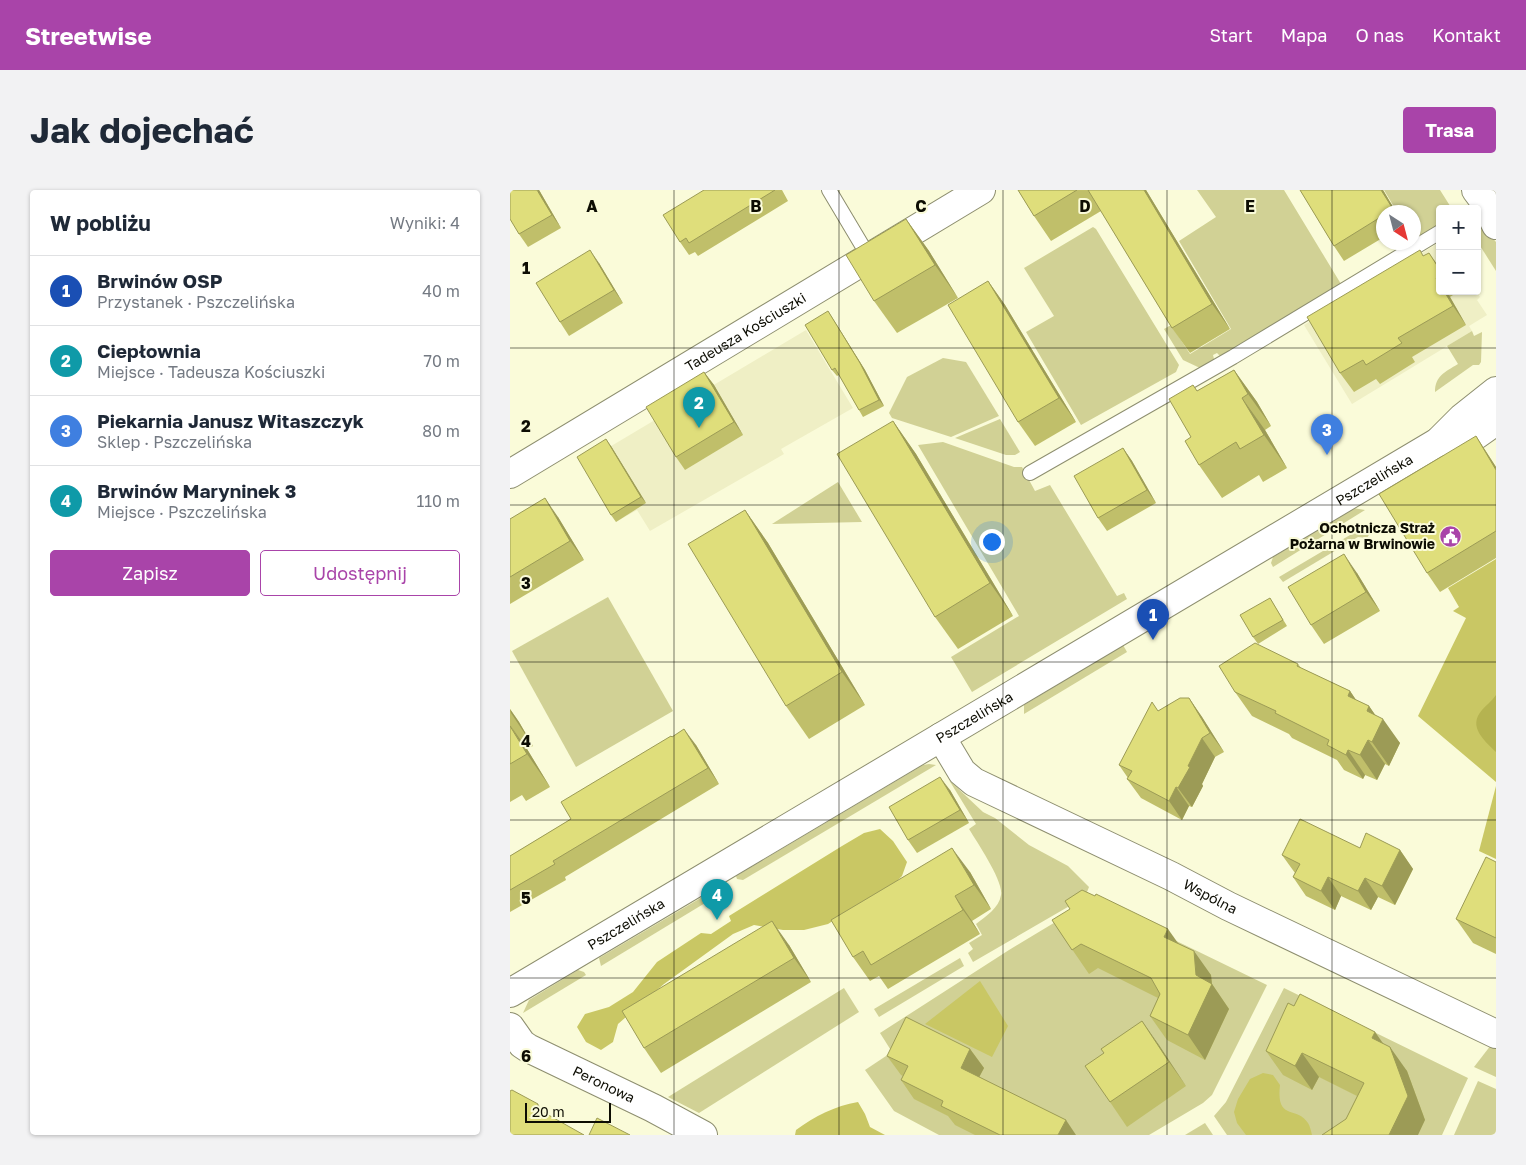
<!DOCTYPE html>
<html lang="pl">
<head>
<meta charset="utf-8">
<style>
	:root { --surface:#fff; --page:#f2f2f3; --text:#1f2937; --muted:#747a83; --line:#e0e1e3; --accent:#a944a9 }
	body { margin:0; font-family:"Golos Text",sans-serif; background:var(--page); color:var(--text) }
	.controls { position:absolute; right:15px; top:15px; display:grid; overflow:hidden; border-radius:5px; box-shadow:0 1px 4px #0004 }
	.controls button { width:45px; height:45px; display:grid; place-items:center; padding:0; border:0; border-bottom:1px solid var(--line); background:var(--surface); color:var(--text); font:25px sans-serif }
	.compass { position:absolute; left:866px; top:15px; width:45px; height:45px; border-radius:50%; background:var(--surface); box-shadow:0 1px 4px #0004; rotate:144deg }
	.scale { position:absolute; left:15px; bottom:12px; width:86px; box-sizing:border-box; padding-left:5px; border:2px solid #0d0d03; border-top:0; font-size:14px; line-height:18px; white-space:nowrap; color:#0d0d03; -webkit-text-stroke:4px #fafbd9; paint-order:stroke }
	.you { position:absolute; left:481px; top:351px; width:18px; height:18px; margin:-12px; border:4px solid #fff; border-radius:50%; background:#1a73e8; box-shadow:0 0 0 8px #1a73e833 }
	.badge { display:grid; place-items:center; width:32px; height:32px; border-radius:50%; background:var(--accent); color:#fff; font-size:16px; font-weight:700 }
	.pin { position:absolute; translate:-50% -41px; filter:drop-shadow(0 1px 2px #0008) }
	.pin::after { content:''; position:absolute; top:26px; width:18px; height:15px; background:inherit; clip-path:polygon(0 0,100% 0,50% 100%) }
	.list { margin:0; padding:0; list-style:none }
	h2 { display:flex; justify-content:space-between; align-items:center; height:65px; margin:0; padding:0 20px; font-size:21px }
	h2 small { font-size:16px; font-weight:400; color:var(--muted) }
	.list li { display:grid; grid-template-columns:32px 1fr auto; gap:15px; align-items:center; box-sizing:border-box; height:70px; padding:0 20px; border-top:1px solid var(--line) }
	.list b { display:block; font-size:19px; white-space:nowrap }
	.list p { margin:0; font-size:16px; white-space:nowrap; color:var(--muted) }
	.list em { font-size:16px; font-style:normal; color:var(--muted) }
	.actions { display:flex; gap:10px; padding:15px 20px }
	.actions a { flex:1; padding:11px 0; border:1px solid var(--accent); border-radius:5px; text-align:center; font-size:18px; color:var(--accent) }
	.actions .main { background:var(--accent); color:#fff }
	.map { position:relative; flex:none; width:986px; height:945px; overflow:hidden; border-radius:5px }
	header { display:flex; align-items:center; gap:30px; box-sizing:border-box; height:70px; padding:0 25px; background:var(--accent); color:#fff }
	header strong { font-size:24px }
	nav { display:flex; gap:28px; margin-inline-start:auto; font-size:18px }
	.intro { display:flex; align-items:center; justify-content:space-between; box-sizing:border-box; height:120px; padding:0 30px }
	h1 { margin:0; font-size:35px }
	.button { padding:12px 22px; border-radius:5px; background:var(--accent); color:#fff; font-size:18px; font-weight:700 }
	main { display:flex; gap:30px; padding:0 30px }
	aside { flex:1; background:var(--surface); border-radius:5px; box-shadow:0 1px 4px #0004 }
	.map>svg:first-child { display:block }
	.built { fill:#efefc5 }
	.green { fill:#d1d195 }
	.forest { fill:#c9c764 }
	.water { fill:#b5b350 }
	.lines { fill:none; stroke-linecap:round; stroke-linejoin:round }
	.service-casing { stroke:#8d8e6f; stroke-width:16 }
	.minor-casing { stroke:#8d8e6f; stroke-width:30 }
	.tertiary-casing { stroke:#8d8e6f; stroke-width:30 }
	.secondary-casing { stroke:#8d8e6f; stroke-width:30 }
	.service { stroke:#fff; stroke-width:14 }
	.minor { stroke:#fff; stroke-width:28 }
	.tertiary { stroke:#fff; stroke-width:28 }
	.secondary { stroke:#fff; stroke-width:28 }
	.wall { fill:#c0bf6a }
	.shaded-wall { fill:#9c9b56 }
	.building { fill:#dfde7b; stroke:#9c9b56 }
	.grid { fill:none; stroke:#0d0d03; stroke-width:1; stroke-opacity:0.55 }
	.labels { text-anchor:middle; stroke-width:4; stroke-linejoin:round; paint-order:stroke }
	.street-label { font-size:14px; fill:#0d0d03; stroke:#fafbd9 }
	.poi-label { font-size:14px; font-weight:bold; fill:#0d0d03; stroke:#fafbd9; text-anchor:end }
	.grid-label { font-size:16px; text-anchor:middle; font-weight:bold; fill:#0d0d03; stroke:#fafbd9; stroke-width:4; stroke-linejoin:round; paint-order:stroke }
</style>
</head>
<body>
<header>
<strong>Streetwise</strong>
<nav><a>Start</a><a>Mapa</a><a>O nas</a><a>Kontakt</a></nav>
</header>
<div class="intro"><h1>Jak dojechać</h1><a class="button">Trasa</a></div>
<main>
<aside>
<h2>W pobliżu<small>Wyniki: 4</small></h2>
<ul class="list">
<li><span class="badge" style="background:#1a4fb4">1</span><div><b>Brwinów OSP</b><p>Przystanek · Pszczelińska</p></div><em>40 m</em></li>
<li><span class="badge" style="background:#0f9aa8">2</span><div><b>Ciepłownia</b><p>Miejsce · Tadeusza Kościuszki</p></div><em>70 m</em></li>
<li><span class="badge" style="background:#3f7fe0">3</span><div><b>Piekarnia Janusz Witaszczyk</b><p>Sklep · Pszczelińska</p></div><em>80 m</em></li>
<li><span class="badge" style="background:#0f9aa8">4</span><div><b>Brwinów Maryninek 3</b><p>Miejsce · Pszczelińska</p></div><em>110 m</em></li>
</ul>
<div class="actions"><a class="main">Zapisz</a><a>Udostępnij</a></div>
</aside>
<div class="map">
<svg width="986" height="945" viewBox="0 0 986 945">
	<rect width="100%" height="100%" fill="#fafbd9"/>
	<g class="built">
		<polygon points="930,52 930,101 966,101 970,107 967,110 977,125 959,136 962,141 842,214 794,135"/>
		<polygon points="296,140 343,218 271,259 274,264 140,341 127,320 106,332 71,274"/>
	</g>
	<g class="green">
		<polygon points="687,0 774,0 831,94 710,166 707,163 703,165 704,169 690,178 673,170 654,139 661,135 680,164 721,139 669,51 706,27"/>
		<polygon points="874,0 930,0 942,19 930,19 930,34 904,51 904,22 887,22"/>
		<polygon points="968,31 986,52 986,81 967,51"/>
		<polygon points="583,37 586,39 669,175 666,182 571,235 516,142 544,126 514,78"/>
		<path d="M962,141L964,146L972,142L971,172L969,175H963L925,202C925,186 935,182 948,174L937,156Z"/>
		<polygon points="433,168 456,172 489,226 441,247 382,228 379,223 397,187"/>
		<polygon points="490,229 510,262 505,265 496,265 445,248"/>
		<polygon points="433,252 504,277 512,277 525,301 540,295 607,406 614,403 617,409 462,502 441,467 509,426 408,255"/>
		<polygon points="328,292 352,332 262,334"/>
		<polygon points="843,318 855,320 763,377 761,373 763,367"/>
		<polygon points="862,332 865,335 857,348 848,347 773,392 769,387"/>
		<polygon points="98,407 163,521 66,577 2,461"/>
		<polygon points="613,455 617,462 514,524 514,515"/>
		<polygon points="419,574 426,575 233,690 227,689 226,686 413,575"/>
		<path d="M439,590L473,622L485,628L519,655L558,676L579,697L575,707L463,772L458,763L463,759L459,753L472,745L466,734C476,726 489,718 491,705C494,692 467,652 459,639L466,634Z"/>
		<polygon points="211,696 210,704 91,776 89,768"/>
		<polygon points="582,710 757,795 702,905 693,913 639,945 429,945 384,921 355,880 382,862 370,843 499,760"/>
		<polygon points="450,768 454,776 369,827 364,819"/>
		<polygon points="68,780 74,782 76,785 13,823 19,810"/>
		<polygon points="334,798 349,822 189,923 158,907"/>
		<polygon points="774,798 958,888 932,945 717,945 704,926 716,912"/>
		<polygon points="981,855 986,856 986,887 964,877"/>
		<polygon points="968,891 986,899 986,945 944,945"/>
		<polygon points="695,933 703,945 675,945"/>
	</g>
	<g class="forest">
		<polygon points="986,369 986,592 908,526 956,428 943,421 949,417 938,398"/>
		<polygon points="986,596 986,669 969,661"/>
		<polygon points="370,639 383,651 397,672 392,686 374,704 337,722 318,734 294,740 273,740 244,735 223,744 154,794 108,834 103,852 91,860 76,852 67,837 75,824 99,817 123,802 147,772 191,743 201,744 221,731 219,726 332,656 354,643"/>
		<polygon points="470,791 498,836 482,867 415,834"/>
		<path d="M753,883L763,885L770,895C766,932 786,915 798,933C800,936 801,941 802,945H736L727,933L724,922L728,909L740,889Z"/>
		<path d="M348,912L355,924L360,937L375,945H285L286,940C305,926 325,916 348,912Z"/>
	</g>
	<path class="water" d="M986,505V562C975,551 957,537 972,520C976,515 982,511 986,505Z"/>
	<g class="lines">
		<defs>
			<g id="service">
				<polyline points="319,0 359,67"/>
				<polyline points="520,283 723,167 930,42"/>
			</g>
			<g id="minor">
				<path id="s1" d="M0,284L471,0"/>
				<path id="s2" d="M431,547L452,582L464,592L661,686L718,716L986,844"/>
				<path id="s3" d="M0,837L12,854L18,858L143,918L193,945"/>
			</g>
			<polyline id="tertiary" points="966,0 975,12 986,35"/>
			<g id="secondary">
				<polyline points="928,252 966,245 986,231"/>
				<path id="s4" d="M0,803L928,252L952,228L986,201"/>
			</g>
		</defs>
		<use href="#service" class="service-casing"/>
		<use href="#minor" class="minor-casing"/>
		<use href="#tertiary" class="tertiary-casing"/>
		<use href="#secondary" class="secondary-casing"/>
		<use href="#service" class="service"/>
		<use href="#minor" class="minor"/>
		<use href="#tertiary" class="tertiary"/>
		<use href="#secondary" class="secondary"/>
	</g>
	<g class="wall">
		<polygon points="29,0 51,38 18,57 9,44"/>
		<polygon points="194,0 272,0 278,11 188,66 185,62 179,65 170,52"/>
		<polygon points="508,0 636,0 720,139 680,163 662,138 591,21 541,51 524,26"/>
		<polygon points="790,0 873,0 886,22 874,22 874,47 834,71 824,56"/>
		<polygon points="396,29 419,61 448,108 387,143 364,111"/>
		<polygon points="919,63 930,78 930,101 944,101 946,103 940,107 956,135 902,167 905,172 870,194 866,189 844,202 830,183 914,66"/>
		<polygon points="89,73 113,113 59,146 50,132"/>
		<polygon points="478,91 495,115 566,232 525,256 508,232"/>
		<polygon points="318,121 355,180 374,216 353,227 329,185 327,186 322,180"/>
		<polygon points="724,180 747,212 761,236 755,240 777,278 753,292 749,285 712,308 689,275 681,247 683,195 687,201"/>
		<polygon points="194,182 204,195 233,245 175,280 166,267"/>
		<polygon points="383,231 406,264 503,426 448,459 425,427"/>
		<polygon points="966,246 986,277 986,368 930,402 917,383"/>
		<polygon points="101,256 136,313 106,332 101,325"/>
		<polygon points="613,258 622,271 646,313 597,341 588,328"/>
		<polygon points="235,320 258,353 355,515 299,549 276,516"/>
		<polygon points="48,327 74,370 0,414 0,329"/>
		<polygon points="847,383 870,421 814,454 801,435"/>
		<polygon points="760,408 777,436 748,454 743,447"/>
		<polygon points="788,474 791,478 840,501 846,510 859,516 865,525 890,553 879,576 875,574 867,590 855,585 853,589 834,580 827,570 782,548 779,544 742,526 725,502"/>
		<polygon points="679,508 692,527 714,562 705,567 692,594 693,596 682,617 679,616 672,630 631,608 617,589 618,588 609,575 648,521"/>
		<polygon points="0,519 9,532 23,556 17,559 40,597 16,611 12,605 0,612"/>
		<polygon points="162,547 186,555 209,594 55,687 56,690 0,722 0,666 61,629"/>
		<polygon points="440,600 459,633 407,663 398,650"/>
		<polygon points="850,658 890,660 903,679 885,715 868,707 861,720 831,706 825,720 796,706 783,687 785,683 772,665"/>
		<polygon points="986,672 986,764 963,753 946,729"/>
		<polygon points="460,682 481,719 462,731 470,744 378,799 369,786 360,791 343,767"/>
		<polygon points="542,730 668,753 701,785 702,794 719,819 695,870 657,850 640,826 648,808 588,778 579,784"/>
		<polygon points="279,755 301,792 151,883 134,858"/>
		<polygon points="784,816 865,842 872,853 897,881 915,930 836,929 847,906 809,887 802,900 773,885 756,861"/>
		<polygon points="632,831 676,896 617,937 600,912 594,863"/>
		<polygon points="460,859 474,878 469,887 566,945 465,945 445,935 438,926 404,909 391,890 393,886 391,885 377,866"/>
	</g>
	<g class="shaded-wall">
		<polygon points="27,0 29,0 51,38 42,25"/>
		<polygon points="634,0 636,0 720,139 702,114"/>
		<polygon points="871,0 873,0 886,22 885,22 883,19"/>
		<polygon points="396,29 419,61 448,108 425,75"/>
		<polygon points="80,60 89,73 113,113 104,100"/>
		<polygon points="478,91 495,115 566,232 549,208"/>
		<polygon points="934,101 936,101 940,107 956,135 943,116"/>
		<polygon points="318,121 355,180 374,216 369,210"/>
		<polygon points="724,180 747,212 761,236 738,204"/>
		<polygon points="194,182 204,195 233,245 224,232"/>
		<polygon points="732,208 755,240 777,278 754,245"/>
		<polygon points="383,231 406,264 503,426 480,393"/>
		<polygon points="966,246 986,277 986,280"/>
		<polygon points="96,249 101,256 136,313 131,307"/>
		<polygon points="613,258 622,271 646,313 637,300"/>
		<polygon points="35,308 48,327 74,370 60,351"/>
		<polygon points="235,320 258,353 355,515 332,482"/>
		<polygon points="834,364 847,383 870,421 856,402"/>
		<polygon points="840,501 857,526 838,506"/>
		<polygon points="679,508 692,527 714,562 700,543"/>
		<polygon points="859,516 871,533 873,529 890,553 879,576 862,552 857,521"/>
		<polygon points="0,519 9,532 23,556 1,523"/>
		<polygon points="0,535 17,559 40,597 17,564"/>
		<polygon points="174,539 186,555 209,594 198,578"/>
		<polygon points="692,548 705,567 692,594 693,596 682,617 668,598 678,576"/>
		<polygon points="858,550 875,574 867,590 850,565"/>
		<polygon points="838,560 855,585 853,589 836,565"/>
		<polygon points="430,587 440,600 459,633 450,620"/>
		<polygon points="666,597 679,616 672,630 659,611"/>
		<polygon points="442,658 460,682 481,719 464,695"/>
		<polygon points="890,660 903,679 885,715 872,696"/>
		<polygon points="818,687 831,706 825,720 811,701"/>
		<polygon points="855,688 868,707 861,720 848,701"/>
		<polygon points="445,706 462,731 470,744 453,720"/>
		<polygon points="262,731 279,755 301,792 284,768"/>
		<polygon points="658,739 675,763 654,747"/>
		<polygon points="684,761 701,785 702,795 702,794 719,819 695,870 678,845 686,785"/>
		<polygon points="632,831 649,855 676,896 659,872"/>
		<polygon points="865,842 882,866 862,848"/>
		<polygon points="880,857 897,881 915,930 908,945 879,945"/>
		<polygon points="460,859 474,878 464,897 451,878"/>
		<polygon points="792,863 809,887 802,900 785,876"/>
		<polygon points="28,914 39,930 26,918"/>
		<polygon points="556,930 566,945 548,945"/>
	</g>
	<g class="building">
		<polygon points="0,0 27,0 42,25 9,44 0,29"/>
		<polygon points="194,0 265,0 179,53 176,48 170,52 153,25"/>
		<polygon points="508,0 567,0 524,26"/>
		<polygon points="578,0 634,0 702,114 662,138"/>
		<polygon points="790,0 871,0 883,19 878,22 874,22 874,25 824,56"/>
		<polygon points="396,29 425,75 364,111 336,65"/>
		<polygon points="80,60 104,100 50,132 26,93"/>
		<polygon points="910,60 913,66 919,63 930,80 930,86 926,88 930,94 930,101 934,101 943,116 888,148 892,153 856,175 853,170 830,183 797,127"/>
		<polygon points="478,91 549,208 508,232 438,115"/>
		<polygon points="318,121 350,173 369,210 349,220 325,178 322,180 295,135"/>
		<polygon points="724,180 738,204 732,208 754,245 730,259 726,252 689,275 675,251 681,247 659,209 683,195 687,201"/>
		<polygon points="194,182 224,232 166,267 136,217"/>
		<polygon points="383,231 480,393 425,427 327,264"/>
		<polygon points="966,246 986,280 986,341 917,383 869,304"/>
		<polygon points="96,249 131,307 101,325 67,267"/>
		<polygon points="613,258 637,300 588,328 564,286"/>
		<polygon points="35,308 60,351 0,387 0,329"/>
		<polygon points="235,320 332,482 276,516 178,354"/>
		<polygon points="834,364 856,402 801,435 778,397"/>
		<polygon points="760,408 773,430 743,447 730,425"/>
		<polygon points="745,453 788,474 787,476 840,501 838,506 859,516 857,521 873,529 862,552 858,550 850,565 838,560 836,565 817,555 819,550 765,523 766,521 725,502 709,476"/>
		<polygon points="670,508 679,508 700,543 692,548 678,576 680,577 668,598 666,597 659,611 617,589 622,581 609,575 642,512 648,521"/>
		<polygon points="0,536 17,564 0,574"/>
		<polygon points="174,539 198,578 43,671 45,674 0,700 0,666 61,629 51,612 161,546 162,547"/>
		<polygon points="430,587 450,620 398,650 379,617"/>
		<polygon points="790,629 850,658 856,643 890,660 872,696 855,688 848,701 818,687 811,701 783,687 790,674 772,665"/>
		<polygon points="442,658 464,695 445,706 453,720 361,775 353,761 343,767 321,730"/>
		<polygon points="976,667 986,672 986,748 946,729"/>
		<polygon points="572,700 585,706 586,704 658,739 654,747 684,761 686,785 702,794 678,845 640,826 650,804 641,788 571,754 562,760 542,730 560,719 555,711"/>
		<polygon points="262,731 284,768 134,858 112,821"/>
		<polygon points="790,804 865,842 862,848 880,857 898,906 879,945 812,945 836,929 854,893 792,863 785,876 756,861 778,813 784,816"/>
		<polygon points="396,827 460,859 451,878 556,930 548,945 490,945 431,916 433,911 391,890 398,876 377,866"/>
		<polygon points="632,831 659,872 600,912 575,876 594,863 591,859"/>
		<polygon points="2,900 28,914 26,918 74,945 0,945 0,901"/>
		<polygon points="87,928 120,945 79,945"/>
	</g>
	<path class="grid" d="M164,0V945M329,0V945M493,0V945M657,0V945M822,0V945M0,158H986M0,315H986M0,472H986M0,630H986M0,788H986"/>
	<defs>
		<symbol id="civic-disc" viewBox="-11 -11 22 22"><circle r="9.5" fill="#a944a9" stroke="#fafbd9"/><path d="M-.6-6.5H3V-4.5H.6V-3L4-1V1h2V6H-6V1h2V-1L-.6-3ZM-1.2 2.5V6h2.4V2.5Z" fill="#fff"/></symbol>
	</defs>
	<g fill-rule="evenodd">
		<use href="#civic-disc" x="928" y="334" width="25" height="25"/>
	</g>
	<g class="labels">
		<g class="street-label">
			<text dy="5" stroke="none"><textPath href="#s1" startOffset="275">Tadeusza Kościuszki</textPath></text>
			<text dy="5" stroke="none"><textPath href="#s4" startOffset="1005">Pszczelińska</textPath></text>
			<text dy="5" stroke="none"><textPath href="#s4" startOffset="540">Pszczelińska</textPath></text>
			<text dy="5" stroke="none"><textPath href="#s2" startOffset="319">Wspólna</textPath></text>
			<text dy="5" stroke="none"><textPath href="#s4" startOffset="135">Pszczelińska</textPath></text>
			<text dy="5" stroke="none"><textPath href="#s3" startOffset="112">Peronowa</textPath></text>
		</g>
		<g class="poi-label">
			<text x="925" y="343">Ochotnicza Straż<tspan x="925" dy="16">Pożarna w Brwinowie</tspan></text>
		</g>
	</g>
	<g class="grid-label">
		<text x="82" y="22">A</text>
		<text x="246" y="22">B</text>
		<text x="411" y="22">C</text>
		<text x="575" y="22">D</text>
		<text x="740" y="22">E</text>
		<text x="16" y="84">1</text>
		<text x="16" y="242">2</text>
		<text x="16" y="399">3</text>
		<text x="16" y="557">4</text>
		<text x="16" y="714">5</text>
		<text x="16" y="872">6</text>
	</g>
</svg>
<div class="controls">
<button>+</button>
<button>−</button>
</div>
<svg class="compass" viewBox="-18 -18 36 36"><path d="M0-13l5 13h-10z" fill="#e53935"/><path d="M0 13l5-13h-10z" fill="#747a83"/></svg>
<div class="scale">20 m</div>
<div class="you"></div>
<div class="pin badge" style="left:643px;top:450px;background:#1a4fb4">1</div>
<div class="pin badge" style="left:189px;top:238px;background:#0f9aa8">2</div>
<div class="pin badge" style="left:817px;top:265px;background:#3f7fe0">3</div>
<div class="pin badge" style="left:207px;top:730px;background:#0f9aa8">4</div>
</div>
</main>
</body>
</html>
